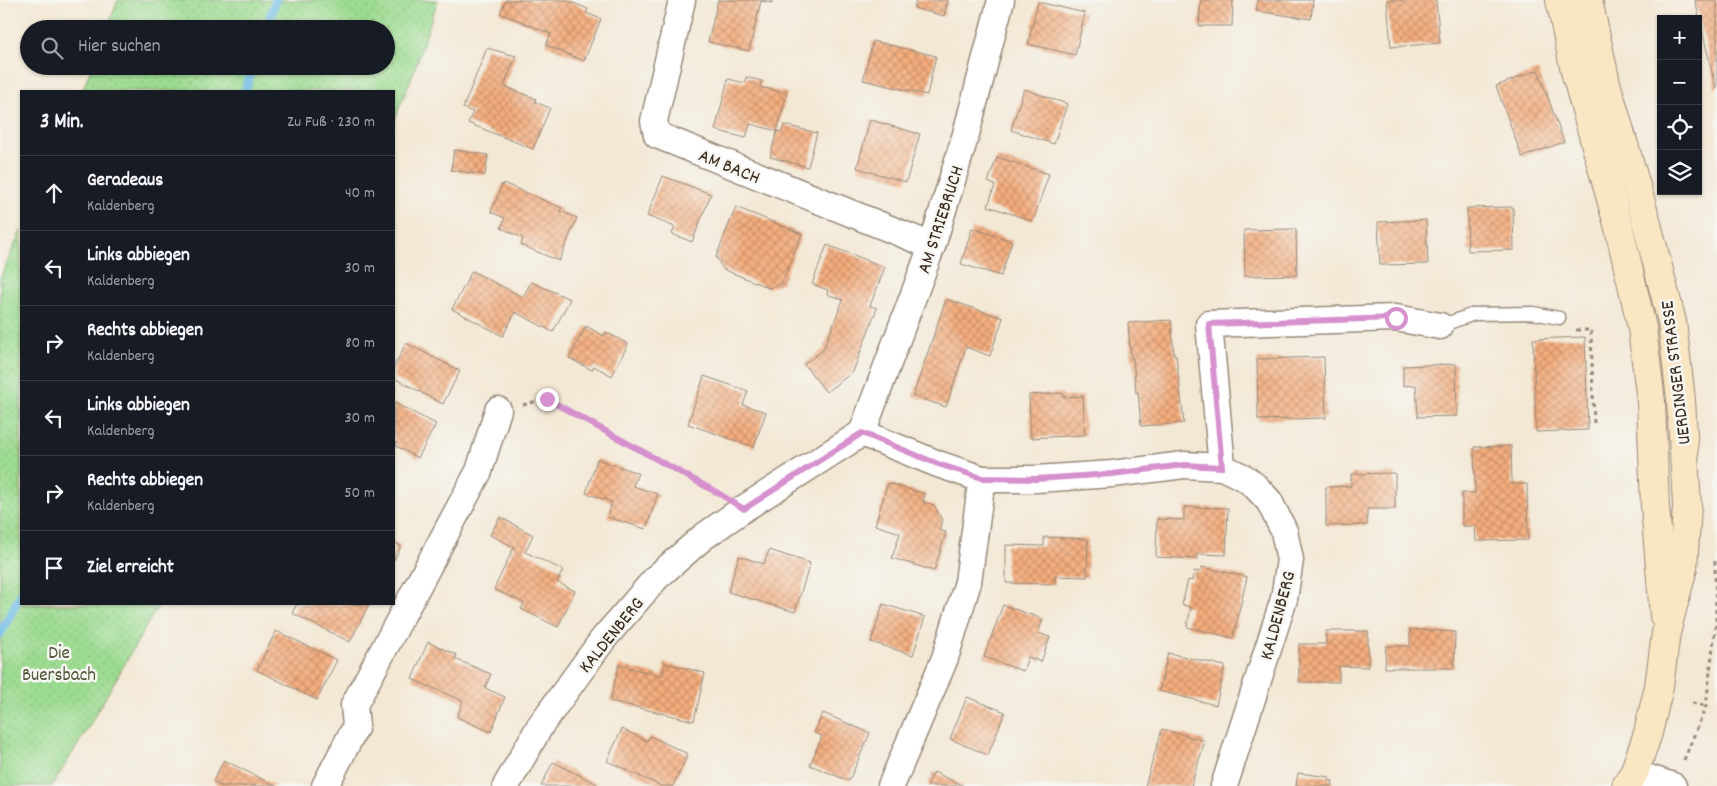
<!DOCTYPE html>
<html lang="de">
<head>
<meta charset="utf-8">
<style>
	:root { --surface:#171b24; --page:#242831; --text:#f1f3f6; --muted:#9ea1a6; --line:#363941 }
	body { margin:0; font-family:Dekko,sans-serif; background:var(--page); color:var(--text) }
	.controls { position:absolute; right:15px; top:15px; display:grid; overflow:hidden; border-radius:0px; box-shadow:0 1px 4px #0004 }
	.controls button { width:45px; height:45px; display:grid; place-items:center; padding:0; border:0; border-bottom:1px solid var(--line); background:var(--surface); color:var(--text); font:25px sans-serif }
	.stop { position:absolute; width:15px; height:15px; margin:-11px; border:4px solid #d690ce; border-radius:50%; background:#fff }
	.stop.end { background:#d690ce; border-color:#fff; box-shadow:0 1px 5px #0008 }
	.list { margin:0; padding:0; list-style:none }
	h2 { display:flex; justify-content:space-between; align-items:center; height:65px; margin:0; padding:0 20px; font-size:21px }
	h2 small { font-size:16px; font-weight:400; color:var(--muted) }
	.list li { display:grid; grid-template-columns:32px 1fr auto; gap:15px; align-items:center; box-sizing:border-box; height:75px; padding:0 20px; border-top:1px solid var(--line) }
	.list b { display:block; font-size:19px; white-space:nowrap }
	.list p { margin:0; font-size:16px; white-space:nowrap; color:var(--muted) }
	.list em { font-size:16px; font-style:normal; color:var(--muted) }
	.icon { flex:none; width:28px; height:28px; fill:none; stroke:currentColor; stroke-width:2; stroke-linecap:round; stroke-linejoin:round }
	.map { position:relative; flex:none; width:1717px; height:786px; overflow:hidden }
	.search { position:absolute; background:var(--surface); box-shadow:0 1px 4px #0004; left:20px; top:20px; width:375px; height:55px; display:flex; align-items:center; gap:12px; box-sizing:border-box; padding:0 18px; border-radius:28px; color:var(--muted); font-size:19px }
	.panel { position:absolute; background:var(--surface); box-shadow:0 1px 4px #0004; left:20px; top:90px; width:375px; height:515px; border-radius:0px }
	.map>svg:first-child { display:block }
	.grass { fill:url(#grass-dots); stroke:#6c8258 }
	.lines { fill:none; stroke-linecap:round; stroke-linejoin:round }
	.stream { stroke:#6abbe5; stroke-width:9 }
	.building { fill:url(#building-cross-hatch) }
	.lane-casing { stroke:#978979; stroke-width:15 }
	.street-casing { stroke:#978979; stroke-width:29 }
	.secondary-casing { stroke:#978979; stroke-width:30 }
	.path { stroke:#978979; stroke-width:3; stroke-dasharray:4 4; stroke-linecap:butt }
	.lane { stroke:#fff; stroke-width:12 }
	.street { stroke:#fff; stroke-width:26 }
	.secondary { stroke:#fbe6c4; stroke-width:28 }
	.route { stroke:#d690ce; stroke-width:6 }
	.labels { text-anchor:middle; stroke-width:5; stroke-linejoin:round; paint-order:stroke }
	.street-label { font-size:19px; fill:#3b2a1e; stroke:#f6f6f2 }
	.park-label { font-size:19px; fill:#54563b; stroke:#f6f6f2 }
</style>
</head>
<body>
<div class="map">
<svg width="1717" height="786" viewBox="0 0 1717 786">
	<defs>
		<pattern id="grass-dots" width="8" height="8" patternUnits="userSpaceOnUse" patternTransform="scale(1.25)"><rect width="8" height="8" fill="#9ddb91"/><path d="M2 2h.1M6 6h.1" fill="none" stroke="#88bc7d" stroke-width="1.8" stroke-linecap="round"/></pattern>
		<pattern id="building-cross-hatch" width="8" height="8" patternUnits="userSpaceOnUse" patternTransform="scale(1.25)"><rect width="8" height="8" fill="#f5ae7e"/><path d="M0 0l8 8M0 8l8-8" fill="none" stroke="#c88e67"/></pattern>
	</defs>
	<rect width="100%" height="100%" fill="#f6f6f2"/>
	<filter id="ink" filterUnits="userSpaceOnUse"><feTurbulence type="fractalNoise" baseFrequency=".02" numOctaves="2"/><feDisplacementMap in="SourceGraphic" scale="10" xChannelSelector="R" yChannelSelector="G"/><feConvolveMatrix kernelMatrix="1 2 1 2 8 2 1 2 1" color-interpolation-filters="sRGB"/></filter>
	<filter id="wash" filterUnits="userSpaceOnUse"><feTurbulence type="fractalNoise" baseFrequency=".0096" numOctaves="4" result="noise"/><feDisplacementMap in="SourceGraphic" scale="20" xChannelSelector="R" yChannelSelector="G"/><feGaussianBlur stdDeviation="1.12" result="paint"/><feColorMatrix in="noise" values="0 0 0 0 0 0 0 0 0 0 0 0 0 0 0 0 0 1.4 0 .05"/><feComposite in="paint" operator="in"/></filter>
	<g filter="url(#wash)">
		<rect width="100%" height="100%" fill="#f3e8d4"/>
		<g class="grass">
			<polygon points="118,0 438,0 411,79 394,121 394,91 82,91 92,66 386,66 386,29 107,29"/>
			<polygon points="21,231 21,604 159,604 85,733 52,786 0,786 0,278"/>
		</g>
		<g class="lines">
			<g class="stream">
				<polyline points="266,29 276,0"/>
				<polyline points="245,91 253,66"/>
				<polyline points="0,634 21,594"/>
			</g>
		</g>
		<g id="blocks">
			<g class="building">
				<polygon points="506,0 566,0 588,9 586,13 601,19 584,61 546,45 551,34 500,13"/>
				<polygon points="718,0 772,0 772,3 761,1 749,51 708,42"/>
				<polygon points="916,0 948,0 944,16 914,8"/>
				<polygon points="1201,0 1233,0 1232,26 1199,26"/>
				<polygon points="1258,0 1313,0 1311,19 1256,11"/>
				<polygon points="1387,0 1436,0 1440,43 1391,47"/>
				<polygon points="1695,0 1717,0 1717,89 1716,89"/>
				<polygon points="1038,2 1085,13 1075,55 1028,44"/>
				<polygon points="873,41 936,56 927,95 863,80"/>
				<polygon points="487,48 516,56 504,86 536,99 535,102 550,108 533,149 468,123 473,112 463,108"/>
				<polygon points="1538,70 1564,142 1522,157 1496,86"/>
				<polygon points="746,77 762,81 760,87 787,93 777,131 750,124 746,138 715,130 728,79 745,83"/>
				<polygon points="1024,89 1067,104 1054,144 1011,130"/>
				<polygon points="870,120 920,134 906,182 857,168"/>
				<polygon points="784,125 817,133 808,167 770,157 777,131 782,132"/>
				<polygon points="454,150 488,155 485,175 451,170"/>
				<polygon points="997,157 1049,174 1033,221 988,206 995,185 988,182"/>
				<polygon points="663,176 711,194 692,242 672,234 675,227 647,216"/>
				<polygon points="503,183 562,208 560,211 577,218 559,261 521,245 523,238 501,228 505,218 491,212"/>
				<polygon points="736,207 802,234 782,283 769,288 723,269 716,257"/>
				<polygon points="1513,207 1514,250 1468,251 1467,208"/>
				<polygon points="1426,220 1428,264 1380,265 1378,222"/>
				<polygon points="972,228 1012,241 1001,276 961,264"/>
				<polygon points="1296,229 1297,275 1245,276 1244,230"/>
				<polygon points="827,245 885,267 870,306 877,308 853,372 826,392 804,364 823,350 843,300 827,294 828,290 812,284"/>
				<polygon points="472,271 523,297 531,282 570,299 553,332 515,312 503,336 452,309"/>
				<polygon points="946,299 1003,318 990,356 966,347 946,407 913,396"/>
				<polygon points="1171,320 1174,355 1176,355 1184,423 1141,426 1138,392 1136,393 1133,358 1131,358 1128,323"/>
				<polygon points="586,326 604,336 606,332 628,344 612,376 594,366 592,370 569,358"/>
				<polygon points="1585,337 1588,430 1536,432 1533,339"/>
				<polygon points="406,343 460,371 443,404 394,378 394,367"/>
				<polygon points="1324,357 1326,418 1258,420 1257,359"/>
				<polygon points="1456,364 1457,416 1418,417 1416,385 1403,386 1403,366"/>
				<polygon points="704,376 748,391 743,405 766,412 754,447 688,424"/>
				<polygon points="1063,393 1063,397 1083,396 1085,435 1031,438 1029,395"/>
				<polygon points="394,403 436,424 418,458 396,446 397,443 394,442"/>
				<polygon points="1511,446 1512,484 1527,484 1528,540 1476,541 1475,526 1462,526 1462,493 1475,493 1474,447"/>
				<polygon points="597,459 638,473 633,486 658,494 646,529 607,517 612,502 586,493"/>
				<polygon points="1395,473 1395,509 1367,509 1367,525 1326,526 1326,487 1351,486 1351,474"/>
				<polygon points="888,483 925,494 923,502 934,505 942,520 939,530 946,532 934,571 892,558 900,533 875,525"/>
				<polygon points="1184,507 1228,508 1226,555 1197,554 1197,559 1156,557 1157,519 1184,520"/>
				<polygon points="500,517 533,535 525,552 563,570 557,582 575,591 558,627 521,609 524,603 494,589 514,547 490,535"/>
				<polygon points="1044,537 1088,539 1087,577 1055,576 1055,584 1006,583 1006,545 1044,546"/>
				<polygon points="394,542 401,546 394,560"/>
				<polygon points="769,550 810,563 795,612 728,592 739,556 764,564"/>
				<polygon points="1202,567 1247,577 1233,638 1187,627 1191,607 1182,605 1188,580 1192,581 1194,571 1200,572"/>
				<polygon points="297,604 369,604 350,642 292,613"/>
				<polygon points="883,604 925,617 913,655 871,642"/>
				<polygon points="1003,605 1043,619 1038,633 1050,637 1041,662 1028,657 1023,671 984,657"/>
				<polygon points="1410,629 1455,632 1454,668 1385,668 1386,646 1410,646"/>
				<polygon points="276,631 337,660 317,700 257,670"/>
				<polygon points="1326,631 1368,631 1368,667 1339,666 1339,682 1299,682 1299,644 1326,644"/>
				<polygon points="428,642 457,655 455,659 491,674 485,688 505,697 491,732 457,717 463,701 412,679"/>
				<polygon points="1168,653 1225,666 1216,705 1159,691"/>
				<polygon points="665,663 705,673 694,721 610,701 619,665 662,676"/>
				<polygon points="967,697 1005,712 988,755 950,739"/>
				<polygon points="823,713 870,733 849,781 810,765 822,736 814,733"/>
				<polygon points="622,729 647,741 650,736 688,754 673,786 661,786 607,761"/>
				<polygon points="1162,729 1205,741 1191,786 1145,786"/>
				<polygon points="224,760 276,786 219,786 213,781"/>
				<polygon points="553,762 597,784 596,786 541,786"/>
				<polygon points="934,772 964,786 927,786"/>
				<polygon points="1298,773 1330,777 1329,780 1333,781 1332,786 1296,786"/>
			</g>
		</g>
	</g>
	<g filter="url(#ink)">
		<use href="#blocks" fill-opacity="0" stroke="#978979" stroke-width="1"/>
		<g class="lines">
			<defs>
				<polyline id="lane" points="1440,326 1474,314 1533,313 1559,318"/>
				<g id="street">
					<polyline points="682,0 654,121 657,135 932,246"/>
					<polyline points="862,433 938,464 982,479 1036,479 1112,474 1184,465 1222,467 1245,478 1255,486 1269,501 1284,531 1290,560 1284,599 1224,786"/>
					<polyline points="862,433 932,246 966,134 1001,0"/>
					<polyline points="1222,467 1209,324 1396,318 1440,326"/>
					<polyline points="1634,773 1673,786"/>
					<polyline points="325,786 356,726 354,705 479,471 498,410"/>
					<polyline points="506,786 540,726 604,638 657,577 703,537 743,509 862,433"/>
					<polyline points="891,786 945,658 968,582 982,479"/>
				</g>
				<g id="secondary">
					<polyline points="1560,0 1575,71 1619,228 1642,328 1651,402 1655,506 1664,616"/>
					<polyline points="1588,0 1606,83 1646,220 1672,322 1681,400 1687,506 1683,568 1666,633 1659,686 1648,733 1634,773 1626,786"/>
				</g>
			</defs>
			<use href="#lane" class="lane-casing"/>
			<use href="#street" class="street-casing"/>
			<use href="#secondary" class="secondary-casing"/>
			<g class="path">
				<polyline points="1576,330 1591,330 1594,426"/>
				<polyline points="523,405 547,399 717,493"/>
				<polyline points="1692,703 1706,706"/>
				<polyline points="1684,760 1706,706 1716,621 1715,561"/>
			</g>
			<use href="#lane" class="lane"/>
			<use href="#street" class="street"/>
			<use href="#secondary" class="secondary"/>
		</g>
	</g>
	<g class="lines" filter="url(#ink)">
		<polyline class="route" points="547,399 718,493 744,509 862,433 938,464 982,478 1036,479 1112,474 1184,465 1222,467 1209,324 1396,318"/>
	</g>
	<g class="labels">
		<g class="street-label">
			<text transform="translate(730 165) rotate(22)" y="7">AM BACH</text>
			<text transform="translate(939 219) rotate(-72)" y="7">AM STRIEBRUCH</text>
			<text transform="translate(1674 373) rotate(-97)" y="7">UERDINGER STRASSE</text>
			<text transform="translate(1276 615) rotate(-75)" y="7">KALDENBERG</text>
			<text transform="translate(610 634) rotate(-51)" y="7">KALDENBERG</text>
		</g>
		<g class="park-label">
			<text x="59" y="658">Die<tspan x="59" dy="22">Buersbach</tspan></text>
		</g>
	</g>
</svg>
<div class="controls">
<button>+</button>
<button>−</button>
<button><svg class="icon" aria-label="locate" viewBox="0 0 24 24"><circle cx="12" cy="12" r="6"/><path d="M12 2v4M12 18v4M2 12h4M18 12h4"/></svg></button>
<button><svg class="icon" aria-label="layers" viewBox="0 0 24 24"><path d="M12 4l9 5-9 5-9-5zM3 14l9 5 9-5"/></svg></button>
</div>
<div class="stop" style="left:1396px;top:318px"></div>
<div class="stop end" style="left:547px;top:399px"></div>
<div class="search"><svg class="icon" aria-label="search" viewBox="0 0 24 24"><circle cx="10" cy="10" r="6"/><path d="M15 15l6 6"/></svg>Hier suchen</div>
<section class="panel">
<h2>3 Min.<small>Zu Fuß · 230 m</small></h2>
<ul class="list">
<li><svg class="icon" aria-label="ahead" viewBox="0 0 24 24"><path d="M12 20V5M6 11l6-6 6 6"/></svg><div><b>Geradeaus</b><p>Kaldenberg</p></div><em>40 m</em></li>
<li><svg class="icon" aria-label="left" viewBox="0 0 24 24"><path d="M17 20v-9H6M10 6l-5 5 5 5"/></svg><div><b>Links abbiegen</b><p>Kaldenberg</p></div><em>30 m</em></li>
<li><svg class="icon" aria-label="right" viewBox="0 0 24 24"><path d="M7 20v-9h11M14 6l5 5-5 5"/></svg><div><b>Rechts abbiegen</b><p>Kaldenberg</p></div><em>80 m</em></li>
<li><svg class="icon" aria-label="left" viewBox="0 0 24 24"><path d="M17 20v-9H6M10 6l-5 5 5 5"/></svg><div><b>Links abbiegen</b><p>Kaldenberg</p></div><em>30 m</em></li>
<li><svg class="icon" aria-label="right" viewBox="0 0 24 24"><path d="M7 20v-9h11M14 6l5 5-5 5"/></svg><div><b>Rechts abbiegen</b><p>Kaldenberg</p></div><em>50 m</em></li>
<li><svg class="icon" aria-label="arrive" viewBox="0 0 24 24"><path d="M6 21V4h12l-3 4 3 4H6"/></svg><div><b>Ziel erreicht</b></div></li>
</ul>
</section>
</div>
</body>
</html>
